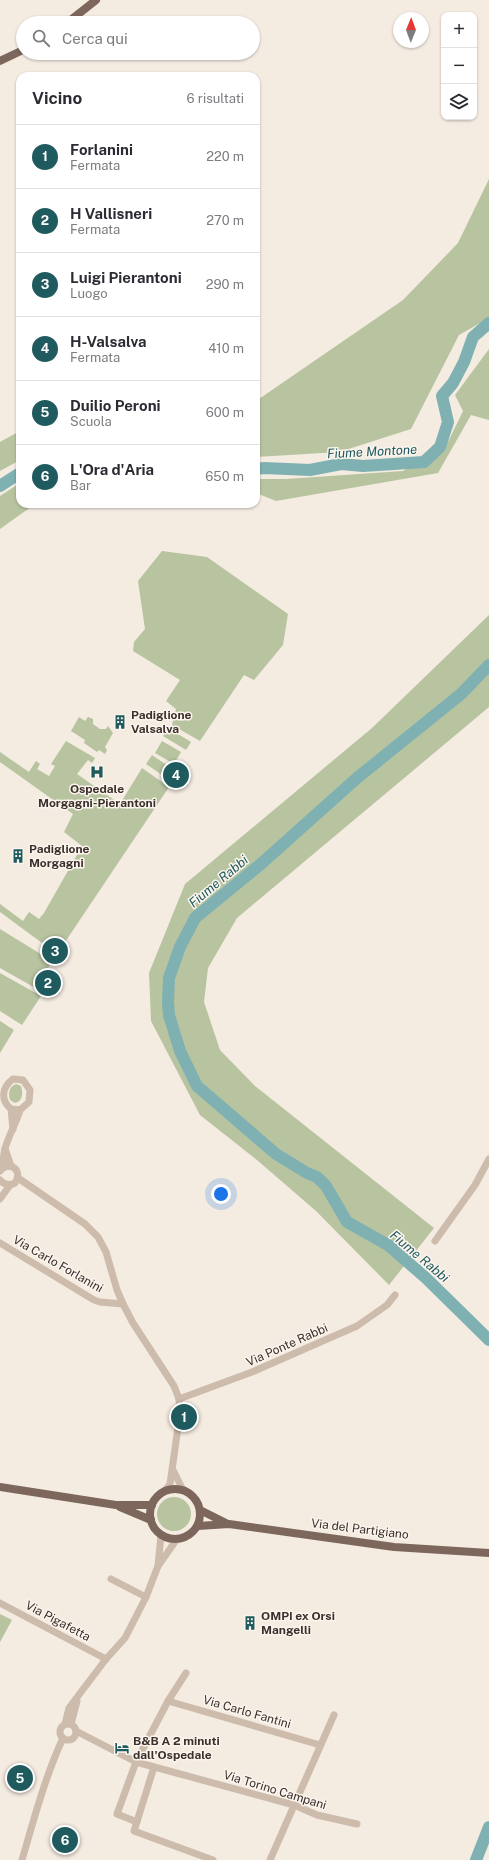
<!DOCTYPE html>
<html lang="it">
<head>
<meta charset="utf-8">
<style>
	:root { --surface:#fff; --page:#f7f7f7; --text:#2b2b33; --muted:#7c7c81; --line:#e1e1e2; --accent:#1f5a5e }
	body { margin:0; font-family:"Public Sans",sans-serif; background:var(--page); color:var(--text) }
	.controls { position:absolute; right:12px; top:12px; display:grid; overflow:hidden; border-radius:8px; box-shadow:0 1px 3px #0004 }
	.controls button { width:36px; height:36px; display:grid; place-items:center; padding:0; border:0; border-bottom:1px solid var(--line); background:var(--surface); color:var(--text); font:20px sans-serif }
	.compass { position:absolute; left:393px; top:12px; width:36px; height:36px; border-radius:50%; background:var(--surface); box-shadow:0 1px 3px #0004; rotate:1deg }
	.you { position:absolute; left:221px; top:1194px; width:14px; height:14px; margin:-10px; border:3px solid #fff; border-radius:50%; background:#1a73e8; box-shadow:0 0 0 6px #1a73e833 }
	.badge { display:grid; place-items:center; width:26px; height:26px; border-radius:50%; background:var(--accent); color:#fff; font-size:13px; font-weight:700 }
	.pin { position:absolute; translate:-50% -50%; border:2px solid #fff; box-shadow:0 1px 4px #0006 }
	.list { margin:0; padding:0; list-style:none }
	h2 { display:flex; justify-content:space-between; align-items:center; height:52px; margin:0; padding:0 16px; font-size:17px }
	h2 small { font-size:13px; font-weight:400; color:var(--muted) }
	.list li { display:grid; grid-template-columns:26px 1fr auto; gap:12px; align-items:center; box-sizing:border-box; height:64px; padding:0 16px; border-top:1px solid var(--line) }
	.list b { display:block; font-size:15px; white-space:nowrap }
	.list p { margin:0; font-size:13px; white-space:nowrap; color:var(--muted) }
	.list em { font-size:13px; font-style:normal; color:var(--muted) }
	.icon { flex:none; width:22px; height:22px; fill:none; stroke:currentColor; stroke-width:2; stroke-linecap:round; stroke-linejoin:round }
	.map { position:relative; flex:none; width:489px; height:1860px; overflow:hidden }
	.search { position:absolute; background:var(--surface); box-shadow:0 1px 3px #0004; left:16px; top:16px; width:244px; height:44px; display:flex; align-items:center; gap:10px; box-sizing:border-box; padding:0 14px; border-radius:22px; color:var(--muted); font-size:15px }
	.panel { position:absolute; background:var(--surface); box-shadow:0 1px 3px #0004; left:16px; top:72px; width:244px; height:436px; border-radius:12px }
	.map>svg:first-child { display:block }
	.green { fill:#b8c4a0 }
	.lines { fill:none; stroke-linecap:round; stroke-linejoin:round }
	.river { stroke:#7fb0b2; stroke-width:12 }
	.minor { stroke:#cdbbac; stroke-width:7 }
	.major { stroke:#7d675c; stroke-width:8 }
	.labels { text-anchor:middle; stroke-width:3; stroke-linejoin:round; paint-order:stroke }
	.poi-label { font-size:12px; font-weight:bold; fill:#3b302b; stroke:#fbf5ee; text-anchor:start }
	.street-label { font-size:12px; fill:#3b302b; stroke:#fbf5ee }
	.water-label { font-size:13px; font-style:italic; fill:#1f5a5e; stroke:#fbf5ee }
</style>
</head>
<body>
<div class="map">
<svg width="489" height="1860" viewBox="0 0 489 1860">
	<rect width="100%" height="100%" fill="#f4ebe1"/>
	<g class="green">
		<polygon points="489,179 489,318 459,335 411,429 339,452 256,457 256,401 403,300 458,243"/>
		<polygon points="489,349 489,420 471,415 438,473 276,501 256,493 256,479 286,479 403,471 447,444 463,411 455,395"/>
		<polygon points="20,431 20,460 0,471 0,442"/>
		<polygon points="20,483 20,504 35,504 0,529 0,496"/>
		<polygon points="162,551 207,557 288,614 283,645 254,680 244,675 200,741 172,725 176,709 166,701 180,680 133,651 134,642 145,629 138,581"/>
		<polygon points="489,615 489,707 237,918 208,968 204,1002 220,1050 255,1086 434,1228 389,1285 316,1211 257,1160 200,1115 151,1021 149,973 185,884 372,728"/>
		<polygon points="79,717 85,721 88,717 93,719 93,724 100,729 106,729 108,726 113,733 105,747 107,750 105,754 99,750 97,752 84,743 85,740 71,731"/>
		<polygon points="168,728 191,742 186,750 163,736"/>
		<polygon points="66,741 95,758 92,763 88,760 77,774 120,804 142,768 169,787 57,954 0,912 0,904 23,921 29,912 39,919 44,913 82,846 64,832 73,814 0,762 0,752 29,772 36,761 40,764 37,769 49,776 55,766 51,764"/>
		<polygon points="162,741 181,752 174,764 155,753"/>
		<polygon points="152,755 174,770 168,779 146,764"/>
		<polygon points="0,929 52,961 37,989 0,968"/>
		<polygon points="0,973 41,996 22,1025 0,1011"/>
		<polygon points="0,1021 14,1030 0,1053"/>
		<path d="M16,1084L21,1086C23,1093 23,1101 15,1103L10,1100C8,1093 9,1087 16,1084Z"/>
		<circle cx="174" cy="1514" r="17"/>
		<polygon points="0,1614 12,1620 0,1642"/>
	</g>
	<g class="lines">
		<g class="river">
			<polyline points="256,469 264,468 310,470 341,464 363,466 424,462 440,447 448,422 442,396 453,383 464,362 473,337 489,323"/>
			<polyline points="0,486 20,473"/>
			<polyline points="489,665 461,694 357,778 262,863 195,918 180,947 169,978 168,1002 169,1015 180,1051 197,1086 276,1154 307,1173 317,1177 326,1186 347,1222 388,1245 426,1278 489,1340"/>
			<polyline points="476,1860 489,1827"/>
		</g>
		<g class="minor">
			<path d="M13,1079L23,1080L30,1090L29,1102L20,1110L11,1109C0,1100 2,1087 13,1079Z"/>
			<polyline points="11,1109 13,1129"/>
			<polyline points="5,1149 11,1166"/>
			<path d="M4,1167C0,1148 15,1128 20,1110"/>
			<path d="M0,1171L4,1167L11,1166C18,1169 20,1176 15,1183C9,1186 4,1185 0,1180"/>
			<polyline points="18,1178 85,1224 98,1237 106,1252 117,1290 123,1304 133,1323 174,1386 179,1399 180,1413 170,1484 165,1491"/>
			<polyline points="0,1199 10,1185"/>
			<polyline points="435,1241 475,1185 489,1159"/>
			<polyline points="0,1243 94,1300 100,1302 123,1304"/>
			<polyline points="179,1399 252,1372 357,1326 387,1305 395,1295"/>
			<polyline points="173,1470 183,1490"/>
			<polyline points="158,1566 177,1539"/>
			<polyline points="111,1579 146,1597"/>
			<polyline points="0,1603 106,1659"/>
			<polyline points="168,1701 320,1745"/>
			<circle cx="68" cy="1732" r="8"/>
			<polyline points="65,1724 69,1708 78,1696 106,1659 125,1638 146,1597 158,1566 161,1535"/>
			<polyline points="71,1724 77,1701"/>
			<polyline points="76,1731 136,1762 294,1805 317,1815 357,1824"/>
			<polyline points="154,1767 134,1831 213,1860"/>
			<polyline points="137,1822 117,1814 136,1762 168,1701 186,1673"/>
			<path d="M22,1860C34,1819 45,1777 63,1738"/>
			<polyline points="270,1860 334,1715"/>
		</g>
		<g class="major">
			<polyline points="67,23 96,0"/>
			<polyline points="0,61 23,50"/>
			<polyline points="0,1487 116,1505 152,1505"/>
			<circle cx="175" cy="1514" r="25"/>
			<polyline points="120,1507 151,1520"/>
			<polyline points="200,1510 226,1523"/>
			<polyline points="198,1526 229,1524 394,1547 489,1553"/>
		</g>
	</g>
	<defs>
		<symbol id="building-bare" viewBox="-9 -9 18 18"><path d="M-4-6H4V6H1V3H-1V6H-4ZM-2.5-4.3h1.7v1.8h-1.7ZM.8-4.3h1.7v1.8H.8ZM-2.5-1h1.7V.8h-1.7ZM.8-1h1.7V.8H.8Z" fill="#1f5a5e" stroke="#fbf5ee" stroke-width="2.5" paint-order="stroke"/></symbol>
		<symbol id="hospital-bare" viewBox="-9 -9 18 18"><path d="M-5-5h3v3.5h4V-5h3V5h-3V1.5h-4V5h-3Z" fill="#1f5a5e" stroke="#fbf5ee" stroke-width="2.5" paint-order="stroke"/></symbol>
		<symbol id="hotel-bare" viewBox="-9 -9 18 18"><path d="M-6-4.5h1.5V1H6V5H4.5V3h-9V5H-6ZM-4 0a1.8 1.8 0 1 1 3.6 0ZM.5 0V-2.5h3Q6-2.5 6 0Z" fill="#1f5a5e" stroke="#fbf5ee" stroke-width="2.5" paint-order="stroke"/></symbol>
	</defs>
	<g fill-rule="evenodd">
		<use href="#building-bare" x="110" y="712" width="20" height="20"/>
		<use href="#hospital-bare" x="87" y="762" width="20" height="20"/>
		<use href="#building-bare" x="8" y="846" width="20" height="20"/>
		<use href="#building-bare" x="240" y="1613" width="20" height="20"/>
		<use href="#hotel-bare" x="112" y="1738" width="20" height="20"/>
	</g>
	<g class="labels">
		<g class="poi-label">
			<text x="131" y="719">Padiglione<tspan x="131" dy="14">Valsalva</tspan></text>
			<text x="97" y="793" text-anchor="middle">Ospedale<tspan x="97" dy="14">Morgagni-Pierantoni</tspan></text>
			<text x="29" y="853">Padiglione<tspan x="29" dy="14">Morgagni</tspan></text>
			<text x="261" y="1620">OMPI ex Orsi<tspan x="261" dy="14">Mangelli</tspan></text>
			<text x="133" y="1745">B&amp;B A 2 minuti<tspan x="133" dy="14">dall'Ospedale</tspan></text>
		</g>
		<g class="street-label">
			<text transform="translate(58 1264) rotate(30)" y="4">Via Carlo Forlanini</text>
			<text transform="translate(287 1345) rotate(-24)" y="4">Via Ponte Rabbi</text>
			<text transform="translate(360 1529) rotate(7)" y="4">Via del Partigiano</text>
			<text transform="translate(58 1621) rotate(28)" y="4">Via Pigafetta</text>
			<text transform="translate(247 1712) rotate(16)" y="4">Via Carlo Fantini</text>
			<text transform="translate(275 1790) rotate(17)" y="4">Via Torino Campani</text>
		</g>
		<g class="water-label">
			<text transform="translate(372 451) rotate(-3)" y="5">Fiume Montone</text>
			<text transform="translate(218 881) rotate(-40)" y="5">Fiume Rabbi</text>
			<text transform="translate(420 1256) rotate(40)" y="5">Fiume Rabbi</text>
		</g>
	</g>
</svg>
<div class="controls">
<button>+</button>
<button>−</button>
<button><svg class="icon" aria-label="layers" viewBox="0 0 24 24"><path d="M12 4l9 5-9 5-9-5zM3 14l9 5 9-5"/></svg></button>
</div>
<svg class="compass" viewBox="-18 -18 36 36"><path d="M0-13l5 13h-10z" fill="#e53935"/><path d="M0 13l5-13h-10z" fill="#7c7c81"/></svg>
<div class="you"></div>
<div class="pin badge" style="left:184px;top:1417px">1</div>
<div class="pin badge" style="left:48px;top:983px">2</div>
<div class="pin badge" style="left:55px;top:951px">3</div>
<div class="pin badge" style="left:176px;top:775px">4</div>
<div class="pin badge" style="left:20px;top:1778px">5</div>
<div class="pin badge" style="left:65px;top:1840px">6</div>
<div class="search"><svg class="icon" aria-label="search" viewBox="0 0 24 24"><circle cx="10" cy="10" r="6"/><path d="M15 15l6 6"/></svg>Cerca qui</div>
<section class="panel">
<h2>Vicino<small>6 risultati</small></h2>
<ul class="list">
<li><span class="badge">1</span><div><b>Forlanini</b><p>Fermata</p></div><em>220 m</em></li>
<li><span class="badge">2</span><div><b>H Vallisneri</b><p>Fermata</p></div><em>270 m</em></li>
<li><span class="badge">3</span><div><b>Luigi Pierantoni</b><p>Luogo</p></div><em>290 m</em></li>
<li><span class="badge">4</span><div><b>H-Valsalva</b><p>Fermata</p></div><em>410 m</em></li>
<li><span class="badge">5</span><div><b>Duilio Peroni</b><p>Scuola</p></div><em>600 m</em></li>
<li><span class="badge">6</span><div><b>L'Ora d'Aria</b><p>Bar</p></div><em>650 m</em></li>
</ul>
</section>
</div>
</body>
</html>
